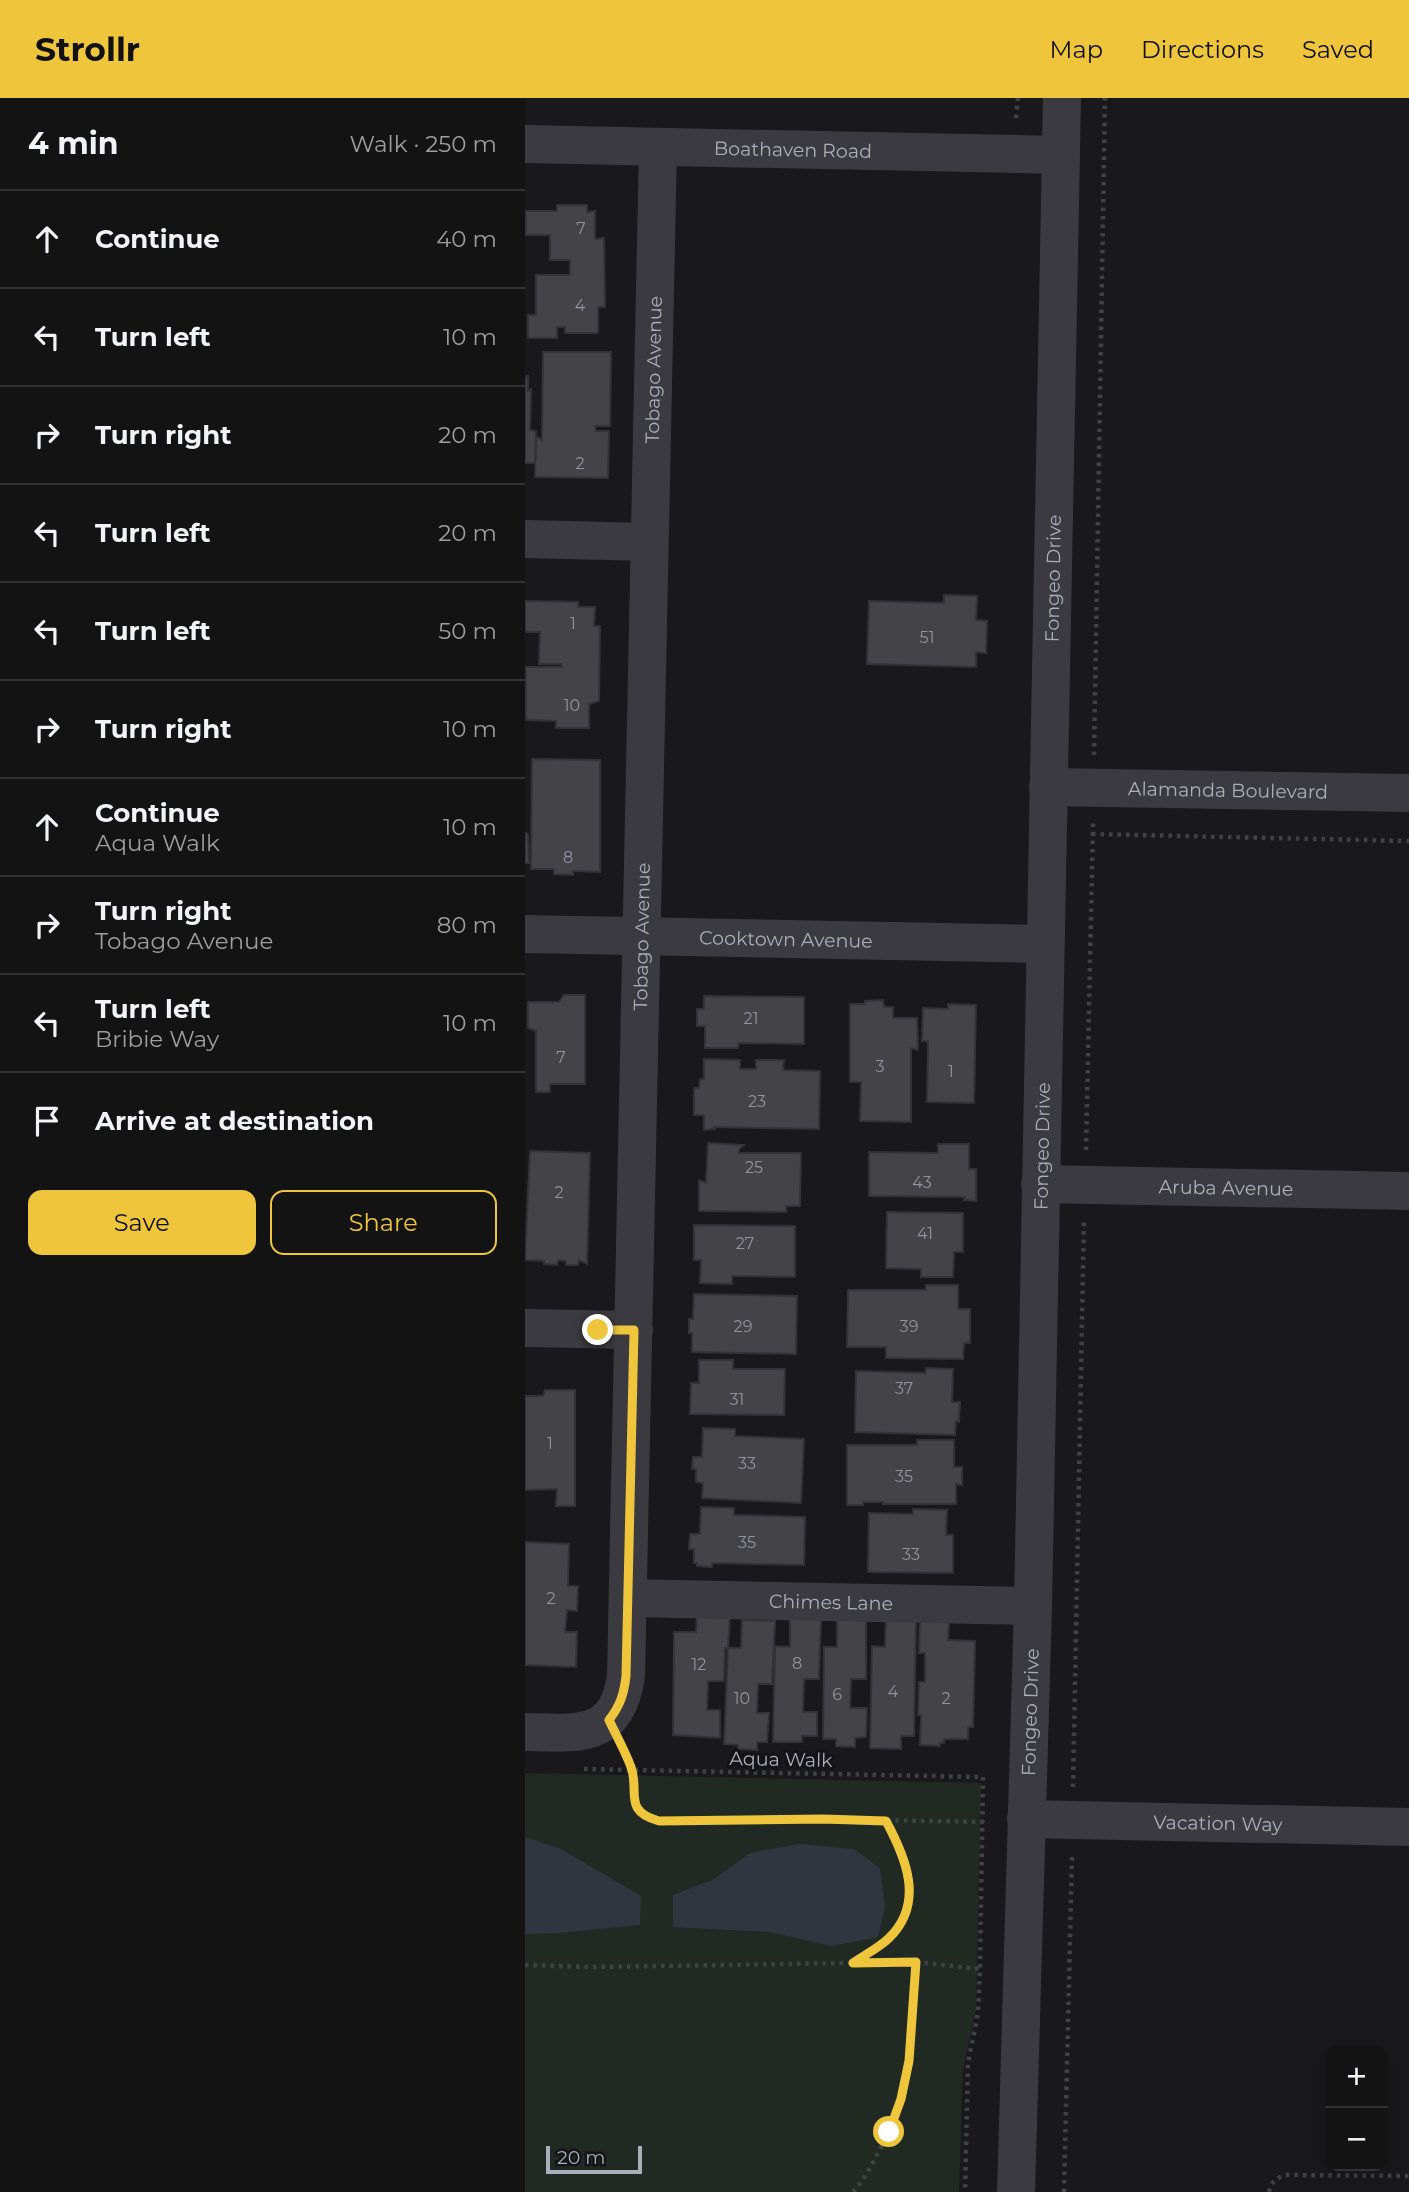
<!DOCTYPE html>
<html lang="en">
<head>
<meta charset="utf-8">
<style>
	:root { --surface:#131314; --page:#1c1c1d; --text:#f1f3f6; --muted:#9d9ea0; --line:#323234; --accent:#efc53c }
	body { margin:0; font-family:Montserrat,sans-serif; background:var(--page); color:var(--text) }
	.controls { position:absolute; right:21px; bottom:21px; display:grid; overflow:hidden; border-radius:14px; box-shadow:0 4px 18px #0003 }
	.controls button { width:63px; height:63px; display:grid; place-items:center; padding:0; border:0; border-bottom:2px solid var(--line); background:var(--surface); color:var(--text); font:35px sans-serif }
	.scale { position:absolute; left:21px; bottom:18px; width:96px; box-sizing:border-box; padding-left:7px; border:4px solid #abaeba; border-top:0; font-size:19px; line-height:24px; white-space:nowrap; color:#abaeba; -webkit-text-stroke:5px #141316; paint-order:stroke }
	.stop { position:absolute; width:21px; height:21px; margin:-16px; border:5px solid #efc53c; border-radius:50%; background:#fff }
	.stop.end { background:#efc53c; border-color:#fff; box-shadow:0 2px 7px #0008 }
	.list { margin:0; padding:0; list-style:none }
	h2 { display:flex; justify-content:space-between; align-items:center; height:91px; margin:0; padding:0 28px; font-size:30px }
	h2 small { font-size:23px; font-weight:400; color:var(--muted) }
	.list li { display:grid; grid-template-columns:46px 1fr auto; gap:21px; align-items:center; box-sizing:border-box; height:98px; padding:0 28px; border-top:2px solid var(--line) }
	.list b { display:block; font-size:26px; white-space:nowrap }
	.list p { margin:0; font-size:23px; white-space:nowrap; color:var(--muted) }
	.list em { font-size:23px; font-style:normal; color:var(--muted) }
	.actions { display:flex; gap:14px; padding:21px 28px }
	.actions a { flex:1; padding:16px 0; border:2px solid var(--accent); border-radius:14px; text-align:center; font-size:24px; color:var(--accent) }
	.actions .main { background:var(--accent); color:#111 }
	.icon { flex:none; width:38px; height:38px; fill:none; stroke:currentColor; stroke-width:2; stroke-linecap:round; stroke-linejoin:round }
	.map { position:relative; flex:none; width:884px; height:2094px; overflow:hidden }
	header { display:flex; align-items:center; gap:42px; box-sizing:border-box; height:98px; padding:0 35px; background:var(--accent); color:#111 }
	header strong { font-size:33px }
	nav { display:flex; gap:38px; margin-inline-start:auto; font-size:24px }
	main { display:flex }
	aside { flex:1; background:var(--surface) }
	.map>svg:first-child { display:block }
	.green { fill:#202922 }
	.water { fill:#2f363f }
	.building { fill:#434348; stroke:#333337; stroke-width:2 }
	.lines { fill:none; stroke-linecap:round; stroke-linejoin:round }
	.path { stroke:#404147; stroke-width:4.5; stroke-dasharray:3.5 5; stroke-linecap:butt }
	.minor { stroke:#3a3a40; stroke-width:38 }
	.route { stroke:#efc53c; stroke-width:9 }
	.labels { text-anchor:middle; stroke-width:6; stroke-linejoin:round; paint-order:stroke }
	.number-label { font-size:16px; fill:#91939e }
	.street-label { font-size:19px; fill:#abaeba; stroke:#141316 }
</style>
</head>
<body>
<header>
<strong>Strollr</strong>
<nav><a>Map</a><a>Directions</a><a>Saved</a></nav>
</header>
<main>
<aside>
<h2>4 min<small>Walk · 250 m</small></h2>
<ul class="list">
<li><svg class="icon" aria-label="ahead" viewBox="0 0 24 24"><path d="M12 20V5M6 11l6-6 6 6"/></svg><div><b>Continue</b></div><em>40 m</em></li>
<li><svg class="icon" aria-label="left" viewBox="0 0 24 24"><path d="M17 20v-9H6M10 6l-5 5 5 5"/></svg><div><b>Turn left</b></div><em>10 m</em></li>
<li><svg class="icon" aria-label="right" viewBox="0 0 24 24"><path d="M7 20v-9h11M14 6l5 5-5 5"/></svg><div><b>Turn right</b></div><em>20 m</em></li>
<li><svg class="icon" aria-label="left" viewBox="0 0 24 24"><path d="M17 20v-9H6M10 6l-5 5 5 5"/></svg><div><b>Turn left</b></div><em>20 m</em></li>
<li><svg class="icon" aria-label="left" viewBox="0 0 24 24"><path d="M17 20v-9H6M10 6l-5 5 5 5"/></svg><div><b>Turn left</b></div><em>50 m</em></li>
<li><svg class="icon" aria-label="right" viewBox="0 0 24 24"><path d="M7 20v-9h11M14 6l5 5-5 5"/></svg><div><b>Turn right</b></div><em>10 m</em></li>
<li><svg class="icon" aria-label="ahead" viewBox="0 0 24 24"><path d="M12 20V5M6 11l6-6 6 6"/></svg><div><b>Continue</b><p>Aqua Walk</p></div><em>10 m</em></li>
<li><svg class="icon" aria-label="right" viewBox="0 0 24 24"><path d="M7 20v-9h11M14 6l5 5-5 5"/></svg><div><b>Turn right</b><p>Tobago Avenue</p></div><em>80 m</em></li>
<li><svg class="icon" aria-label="left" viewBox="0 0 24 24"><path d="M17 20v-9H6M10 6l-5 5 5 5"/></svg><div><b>Turn left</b><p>Bribie Way</p></div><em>10 m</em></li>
<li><svg class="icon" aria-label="arrive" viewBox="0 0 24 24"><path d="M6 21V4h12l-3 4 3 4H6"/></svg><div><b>Arrive at destination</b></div></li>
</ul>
<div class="actions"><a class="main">Save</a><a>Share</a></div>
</aside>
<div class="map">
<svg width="884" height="2094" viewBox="0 0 884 2094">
	<rect width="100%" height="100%" fill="#19191b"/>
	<polygon class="green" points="0,1675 456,1685 451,1912 438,1972 434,2094 0,2094"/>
	<g class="water">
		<polygon points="0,1739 36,1751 116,1798 115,1827 33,1835 0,1836"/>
		<polygon points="274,1746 329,1751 355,1770 360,1809 353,1839 307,1848 244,1834 148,1829 148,1797 189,1781 225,1755"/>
	</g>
	<g class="building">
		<polygon points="32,107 62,107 62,114 70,113 70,141 79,140 80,209 73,209 73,235 40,235 40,229 32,229 32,240 3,240 3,217 11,217 11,177 45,177 45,162 25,162 25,137 1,137 1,113 32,113"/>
		<polygon points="18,254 86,254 85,328 70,328 71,333 84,333 83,380 10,379 11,338 17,342"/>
		<polygon points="0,278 3,278 3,293 6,291 5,332 11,333 10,365 0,365"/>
		<polygon points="419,497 452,498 451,522 462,523 461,555 451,554 451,569 342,566 344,503 419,505"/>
		<polygon points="0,503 53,504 53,509 70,509 69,528 75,528 74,603 64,606 64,630 31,630 31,623 1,622 1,569 37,569 36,566 14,566 15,534 0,534"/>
		<polygon points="7,661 75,662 75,774 48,773 48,777 29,776 29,771 6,771"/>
		<polygon points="0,735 3,736 4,765 0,765"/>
		<polygon points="39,897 60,897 60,986 25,986 25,994 11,994 11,933 3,930 3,904 34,904"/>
		<polygon points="179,898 279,899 279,946 214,945 213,950 180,950 180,928 172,928 172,911 179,911"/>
		<polygon points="358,902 359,909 368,909 368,920 392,920 393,952 386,950 386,1024 335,1023 336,984 325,984 325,906 340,906 340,903"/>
		<polygon points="423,906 451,907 449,1005 402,1004 403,943 397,943 398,910 423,911"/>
		<polygon points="179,961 215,962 215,971 231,971 231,962 259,962 258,972 295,973 294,1031 189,1029 190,1031 179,1032 179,1017 169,1017 169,990 174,990 175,981 179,981"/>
		<polygon points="183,1045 219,1047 214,1051 214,1055 276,1055 275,1108 261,1108 261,1114 174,1113 174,1082 181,1085"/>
		<polygon points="413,1046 444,1046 444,1071 451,1071 451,1103 439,1102 440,1099 344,1098 344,1054 413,1055"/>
		<polygon points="5,1053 65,1055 62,1166 54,1162 53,1167 41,1167 41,1163 33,1162 32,1167 19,1166 19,1163 0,1162"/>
		<polygon points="362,1114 438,1115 438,1154 429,1154 428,1179 396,1179 396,1171 361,1170"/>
		<polygon points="169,1127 270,1128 270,1179 207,1178 207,1186 175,1185 176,1162 169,1162"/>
		<polygon points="401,1187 433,1187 433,1211 445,1211 445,1245 439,1245 438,1261 361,1260 361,1249 322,1249 323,1192 401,1192"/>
		<polygon points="169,1196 272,1198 271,1256 167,1254 167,1235 164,1235 164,1221 168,1221"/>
		<polygon points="174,1262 208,1262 208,1271 260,1271 259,1317 165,1316 166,1285 174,1285"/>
		<polygon points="401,1270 428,1271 427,1304 435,1304 434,1324 431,1323 430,1337 330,1334 331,1273 401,1275"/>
		<polygon points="20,1292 50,1292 50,1408 31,1408 32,1391 0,1392 0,1298 18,1298"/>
		<polygon points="178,1330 210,1331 210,1338 279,1341 276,1405 177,1400 178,1385 171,1384 171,1371 167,1371 168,1359 177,1359"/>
		<polygon points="392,1342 429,1342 429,1369 437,1369 437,1387 431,1386 431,1406 358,1406 358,1404 338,1404 338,1407 322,1407 322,1347 392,1347"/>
		<polygon points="176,1409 209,1410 209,1417 280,1419 279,1467 187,1465 187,1469 172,1468 172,1465 169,1465 169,1451 164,1451 165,1436 175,1436"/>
		<polygon points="388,1411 422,1412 421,1437 428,1437 428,1475 343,1474 344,1415 388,1416"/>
		<polygon points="0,1444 44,1446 43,1488 53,1488 52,1513 42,1512 40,1534 52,1534 51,1569 0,1567"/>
		<polygon points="172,1516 205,1517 203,1550 200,1550 199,1583 183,1583 182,1612 195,1612 195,1640 148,1637 149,1534 171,1534"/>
		<polygon points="265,1516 296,1517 294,1581 279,1581 278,1614 292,1614 292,1638 277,1638 277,1644 248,1644 250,1548 265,1549"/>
		<polygon points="361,1520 391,1520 389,1638 376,1638 376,1651 345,1650 347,1548 360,1549"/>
		<polygon points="312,1521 341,1521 341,1581 326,1581 325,1610 342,1610 341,1639 330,1640 330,1649 311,1648 311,1641 298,1641 299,1549 312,1549"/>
		<polygon points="395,1521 424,1522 423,1542 450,1543 448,1629 443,1629 443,1641 419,1641 419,1645 415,1645 415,1648 395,1647 396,1617 393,1617 394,1584 400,1584 400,1555 394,1555"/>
		<polygon points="217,1522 250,1523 247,1586 233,1586 232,1615 244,1615 242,1644 232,1644 232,1652 213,1651 213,1647 199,1646 203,1550 216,1550"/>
	</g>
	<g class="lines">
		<g class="path">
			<polyline points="491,20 493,0"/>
			<polyline points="569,657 580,0"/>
			<polyline points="567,736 884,743"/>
			<polyline points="561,1052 568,725"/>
			<polyline points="98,1651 107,1672 458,1679 455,1871 453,1915 443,1965 440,2094"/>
			<path d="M59,1671L107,1672C108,1697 105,1715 134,1723L298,1721L459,1724"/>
			<polyline points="548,1689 559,1121"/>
			<path d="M329,1864C341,1856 355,1849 365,1839C400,1803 381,1760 361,1723"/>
			<polyline points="0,1867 66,1869 391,1864 455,1871"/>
			<path d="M328,2094C339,2082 347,2067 354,2053C386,1990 386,1932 391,1864"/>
			<polyline points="539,2094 547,1758"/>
			<path d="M744,2094C746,2083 752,2080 761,2077L884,2078"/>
		</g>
		<g class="minor">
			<path id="s1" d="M0,46L536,57"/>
			<polyline points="0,441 124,444"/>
			<path id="s2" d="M523,689L884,695"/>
			<path id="s3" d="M0,836L520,846"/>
			<path id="s4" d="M515,1086L884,1093"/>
			<polyline points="0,1230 109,1232"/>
			<path id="s5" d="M103,1500L508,1508"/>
			<path id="s6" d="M0,1634C52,1635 92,1642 101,1578L133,49"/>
			<path id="s7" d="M501,1721L884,1729"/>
			<path id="s8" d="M491,2094L508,1508L537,0"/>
		</g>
	</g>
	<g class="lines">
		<path class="route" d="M73,1232H109L101,1578C99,1596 95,1608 84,1622C91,1637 100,1653 106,1669C115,1693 97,1713 134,1723L298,1721L361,1723C381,1760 400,1805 364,1840C354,1850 339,1857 328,1865L391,1864L384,1963L376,2001L364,2034"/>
	</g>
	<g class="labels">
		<g class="number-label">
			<text x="56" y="136">7</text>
			<text x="55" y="213">4</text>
			<text x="55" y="371">2</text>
			<text x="48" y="531">1</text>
			<text x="402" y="545">51</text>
			<text x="47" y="613">10</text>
			<text x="43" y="765">8</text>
			<text x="226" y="926">21</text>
			<text x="36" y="965">7</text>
			<text x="355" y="974">3</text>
			<text x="426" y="979">1</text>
			<text x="232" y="1009">23</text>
			<text x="229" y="1075">25</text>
			<text x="397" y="1090">43</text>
			<text x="34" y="1100">2</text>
			<text x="400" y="1141">41</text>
			<text x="220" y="1151">27</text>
			<text x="218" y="1234">29</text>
			<text x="384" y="1234">39</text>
			<text x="379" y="1296">37</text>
			<text x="212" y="1307">31</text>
			<text x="25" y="1351">1</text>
			<text x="222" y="1371">33</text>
			<text x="379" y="1384">35</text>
			<text x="222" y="1450">35</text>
			<text x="386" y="1462">33</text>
			<text x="26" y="1506">2</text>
			<text x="272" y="1571">8</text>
			<text x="174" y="1572">12</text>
			<text x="368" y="1599">4</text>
			<text x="312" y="1602">6</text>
			<text x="217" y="1606">10</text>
			<text x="421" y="1606">2</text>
		</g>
		<g class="street-label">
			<text dy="7" stroke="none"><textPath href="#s1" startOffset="268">Boathaven Road</textPath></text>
			<text dy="7" stroke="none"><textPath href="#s6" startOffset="1440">Tobago Avenue</textPath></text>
			<text dy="7" stroke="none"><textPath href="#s8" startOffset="1614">Fongeo Drive</textPath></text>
			<text dy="7" stroke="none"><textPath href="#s2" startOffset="180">Alamanda Boulevard</textPath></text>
			<text dy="7" stroke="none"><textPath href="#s6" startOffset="873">Tobago Avenue</textPath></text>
			<text dy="7" stroke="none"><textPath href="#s3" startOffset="261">Cooktown Avenue</textPath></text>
			<text dy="7" stroke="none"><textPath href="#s8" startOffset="1046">Fongeo Drive</textPath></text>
			<text dy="7" stroke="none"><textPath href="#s4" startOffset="186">Aruba Avenue</textPath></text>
			<text dy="7" stroke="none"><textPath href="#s5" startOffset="203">Chimes Lane</textPath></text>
			<text dy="7" stroke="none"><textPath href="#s8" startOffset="480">Fongeo Drive</textPath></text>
			<text transform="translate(256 1661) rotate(1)" y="7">Aqua Walk</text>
			<text dy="7" stroke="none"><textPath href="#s7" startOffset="192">Vacation Way</textPath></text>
		</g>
	</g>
</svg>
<div class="controls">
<button>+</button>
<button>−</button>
</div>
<div class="scale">20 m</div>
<div class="stop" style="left:364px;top:2034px"></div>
<div class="stop end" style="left:73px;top:1232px"></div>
</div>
</main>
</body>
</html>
